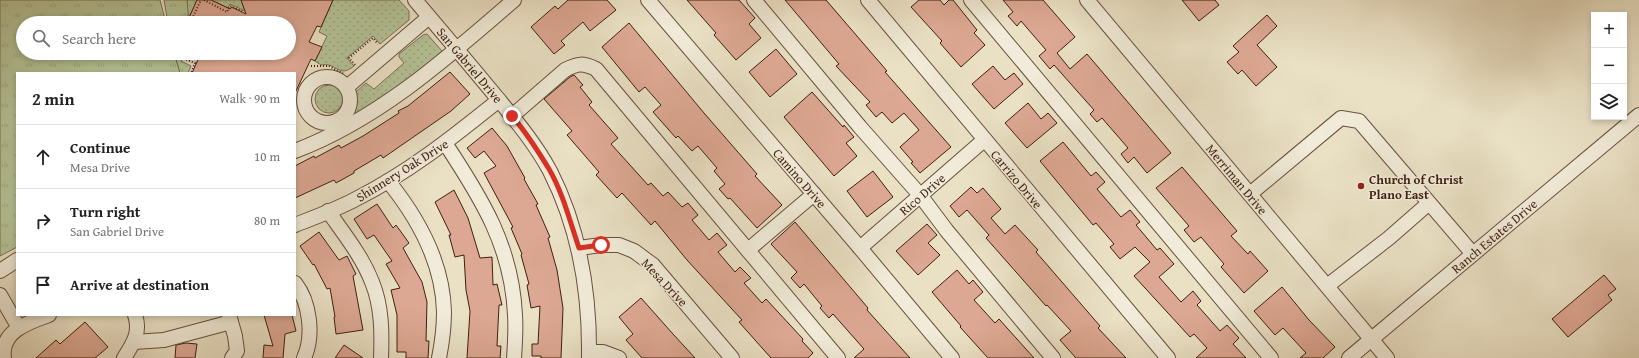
<!DOCTYPE html>
<html lang="en">
<head>
<meta charset="utf-8">
<style>
	:root { --surface:#fff; --page:#f6f6f6; --text:#222; --muted:#767676; --line:#e0e0e0 }
	body { margin:0; font-family:"Gentium Book Plus",serif; background:var(--page); color:var(--text) }
	.controls { position:absolute; right:12px; top:12px; display:grid; overflow:hidden; border-radius:0px; box-shadow:0 2px 6px #0003 }
	.controls button { width:36px; height:36px; display:grid; place-items:center; padding:0; border:0; border-bottom:1px solid var(--line); background:var(--surface); color:var(--text); font:20px sans-serif }
	.stop { position:absolute; width:12px; height:12px; margin:-9px; border:3px solid #d93025; border-radius:50%; background:#fff }
	.stop.end { background:#d93025; border-color:#fff; box-shadow:0 1px 4px #0008 }
	.list { margin:0; padding:0; list-style:none }
	h2 { display:flex; justify-content:space-between; align-items:center; height:52px; margin:0; padding:0 16px; font-size:17px }
	h2 small { font-size:13px; font-weight:400; color:var(--muted) }
	.list li { display:grid; grid-template-columns:26px 1fr auto; gap:12px; align-items:center; box-sizing:border-box; height:64px; padding:0 16px; border-top:1px solid var(--line) }
	.list b { display:block; font-size:15px; white-space:nowrap }
	.list p { margin:0; font-size:13px; white-space:nowrap; color:var(--muted) }
	.list em { font-size:13px; font-style:normal; color:var(--muted) }
	.icon { flex:none; width:22px; height:22px; fill:none; stroke:currentColor; stroke-width:2; stroke-linecap:round; stroke-linejoin:round }
	.map { position:relative; flex:none; width:1639px; height:358px; overflow:hidden }
	.search { position:absolute; background:var(--surface); box-shadow:0 2px 6px #0003; left:16px; top:16px; width:280px; height:44px; display:flex; align-items:center; gap:10px; box-sizing:border-box; padding:0 14px; border-radius:22px; color:var(--muted); font-size:15px }
	.panel { position:absolute; background:var(--surface); box-shadow:0 2px 6px #0003; left:16px; top:72px; width:280px; height:244px; border-radius:0px }
	.map>svg:first-child { display:block }
	.grass { fill:url(#grass-dots); stroke:#7a7054 }
	.park { fill:url(#park-tufts); stroke:#7a7054 }
	.building { fill:#dda893; stroke:#401e11 }
	.lines { fill:none; stroke-linecap:round; stroke-linejoin:round }
	.minor-casing { stroke:#6a4f3e; stroke-width:16 }
	.path { stroke:#401e11; stroke-width:2; stroke-dasharray:1 2; stroke-linecap:butt }
	.minor { stroke:#f1ecd9; stroke-width:14 }
	.route { stroke:#d93025; stroke-width:5 }
	.poi-dot { fill:#8f2418; stroke:#f1ecd9; stroke-width:1.5 }
	.labels { text-anchor:middle; stroke-width:3; stroke-linejoin:round; paint-order:stroke }
	.street-label { font-size:13px; fill:#401e11; stroke:#f1ecd9 }
	.poi-label { font-size:13px; font-weight:bold; fill:#401e11; stroke:#f1ecd9; text-anchor:start }
</style>
</head>
<body>
<div class="map">
<svg width="1639" height="358" viewBox="0 0 1639 358">
	<defs>
		<pattern id="grass-dots" width="8" height="8" patternUnits="userSpaceOnUse"><rect width="8" height="8" fill="#b4c397"/><path d="M2 2h.1M6 6h.1" fill="none" stroke="#9ca781" stroke-width="1.8" stroke-linecap="round"/></pattern>
		<pattern id="park-tufts" width="24" height="20" patternUnits="userSpaceOnUse"><rect width="24" height="20" fill="#b4c397"/><path d="M3 7l-1-3M5 7V3M7 7l1-3M15 17l-1-3M17 17v-4M19 17l1-3" fill="none" stroke="#9ca781"/></pattern>
	</defs>
	<rect width="100%" height="100%" fill="#eae1c5"/>
	<filter id="stains"><feTurbulence type="fractalNoise" baseFrequency=".005" numOctaves="4"/><feColorMatrix values="0 0 0 0 .2 0 0 0 0 .09 0 0 0 0 .02 0 0 0 .5 -.17"/></filter>
	<radialGradient id="worn" r=".72"><stop offset=".6" stop-color="#630" stop-opacity="0"/><stop offset="1" stop-color="#630" stop-opacity=".3"/></radialGradient>
	<g class="grass">
		<polygon points="187,0 197,0 188,20 187,1"/>
		<polygon points="211,0 241,0 245,11 230,4 228,8"/>
		<path d="M333,0H399L409,11V20L380,44L373,36L347,58L354,66C338,79 338,62 321,65L315,61L327,36L319,32Z"/>
		<polygon points="427,34 442,51 441,54 410,82 349,118 354,110 356,101 356,92 366,83 374,89 404,63 399,57 399,54 423,35"/>
		<polygon points="174,53 185,53 181,61 191,66 188,73 180,73"/>
		<circle cx="329" cy="99" r="14"/>
	</g>
	<g class="park">
		<polygon points="0,0 160,0 166,23 23,23 23,53 174,53 180,73 17,73 17,247 0,256"/>
		<polygon points="164,0 187,0 189,23 168,23"/>
	</g>
	<g class="building">
		<polygon points="197,0 211,0 230,9 232,7 246,14 241,0 333,0 321,27 317,26 309,42 322,47 315,61 311,59 295,93 295,73 192,73 201,53 289,53 289,23 195,23 188,20"/>
		<polygon points="568,0 607,0 616,10 590,31 583,22 561,41 565,45 554,54 531,27 555,6 558,9"/>
		<polygon points="687,0 739,0 755,18 749,24 761,38 736,60 714,35 716,33"/>
		<polygon points="785,0 826,0 887,71 885,72 951,147 920,173 911,163 913,162 900,147 919,130 904,113 892,123 882,112 876,117 866,105 870,102 836,66 839,64"/>
		<polygon points="919,0 940,0 944,5 949,0 953,0 977,30 974,33 985,45 961,67 940,43 942,41 911,7"/>
		<polygon points="1003,0 1043,0 1075,37 1057,53 1070,69 1087,54 1171,153 1147,173 1134,157 1128,163 1121,154 1128,148 1102,118 1097,122 1090,114 1094,110 1054,65 1050,69 1039,56 1046,50 1021,21 1017,26 1008,16 1013,12"/>
		<polygon points="1182,0 1215,0 1219,5 1199,21"/>
		<polygon points="1267,15 1277,26 1257,45 1277,67 1256,86 1242,70 1238,74 1227,62 1239,52 1233,46"/>
		<polygon points="629,23 704,113 757,174 755,176 782,205 757,228 730,198 728,199 719,189 725,184 714,171 717,168 698,146 692,151 678,136 676,138 653,112 661,105 645,87 639,92 602,47"/>
		<polygon points="776,49 797,74 770,97 749,72"/>
		<polygon points="993,66 1005,80 1014,73 1023,84 994,109 972,84"/>
		<polygon points="450,72 470,94 451,111 383,158 381,155 354,171 354,173 336,183 334,180 295,198 295,166 314,156 315,158 339,145 341,148 363,136 399,113 398,111 408,106"/>
		<polygon points="574,75 583,85 580,87 592,102 589,105 618,138 611,144 648,185 651,183 663,196 668,192 682,207 688,203 698,215 692,220 709,240 717,233 727,245 718,252 735,272 740,267 751,278 744,283 762,303 766,299 803,339 802,341 813,353 808,358 771,358 739,322 742,320 687,260 655,221 651,225 622,193 617,198 596,175 599,172 567,135 572,131 544,99 570,77"/>
		<polygon points="812,92 843,127 844,125 854,137 846,143 857,156 834,176 784,117"/>
		<polygon points="1028,103 1041,119 1048,113 1057,123 1027,148 1005,123"/>
		<polygon points="492,128 507,146 525,178 524,179 538,204 536,205 550,237 548,238 557,270 563,308 561,358 541,358 541,356 532,356 532,344 538,344 540,306 531,308 527,285 529,284 521,255 522,254 511,228 513,227 484,173 496,166 484,151 475,158 467,148"/>
		<polygon points="1063,142 1091,176 1096,172 1105,182 1097,189 1121,217 1130,210 1140,222 1136,225 1157,250 1160,248 1174,264 1159,277 1181,302 1193,291 1201,301 1197,305 1220,331 1227,325 1239,338 1233,344 1246,358 1196,358 1207,348 1194,334 1190,337 1134,276 1150,262 1135,247 1120,259 1110,247 1114,244 1096,223 1093,225 1040,161"/>
		<polygon points="1182,167 1237,231 1231,236 1248,254 1250,251 1268,271 1244,293 1221,267 1224,264 1201,237 1194,242 1184,230 1189,226 1156,188"/>
		<polygon points="873,171 893,197 867,217 847,191"/>
		<polygon points="971,187 977,193 983,188 1001,209 991,218 1005,234 1015,225 1038,250 1036,252 1100,326 1098,328 1126,358 1076,358 1060,340 1071,331 1047,305 1046,306 986,238 989,235 967,210 959,217 950,206"/>
		<polygon points="454,190 468,218 480,258 492,257 493,285 497,284 502,305 499,305 497,346 501,346 500,358 467,358 470,311 466,290 464,255 455,257 449,235 451,235 435,202"/>
		<polygon points="377,204 393,228 396,225 409,243 403,248 422,282 427,302 426,341 429,341 428,358 406,358 406,352 397,352 397,315 391,290 400,288 386,264 392,261 374,235 367,239 354,219"/>
		<polygon points="795,222 868,308 867,310 910,358 854,358 864,349 833,314 829,318 820,308 822,306 804,284 800,288 791,278 797,272 771,244"/>
		<polygon points="927,224 937,235 928,243 940,255 918,275 896,251"/>
		<polygon points="319,232 339,260 347,256 356,274 353,276 363,330 336,334 334,317 335,317 330,288 327,289 314,264 313,265 300,246"/>
		<polygon points="957,270 969,284 973,280 983,292 974,300 995,323 999,319 1034,358 988,358 960,327 961,326 932,292"/>
		<polygon points="1604,275 1616,289 1608,295 1612,300 1568,337 1552,319"/>
		<polygon points="1282,287 1309,320 1335,347 1323,358 1300,358 1306,353 1283,328 1275,335 1254,311"/>
		<polygon points="641,298 673,334 695,358 642,358 626,340 633,334 619,317"/>
		<polygon points="264,315 292,315 296,331 285,334 283,358 263,358 264,345 273,346"/>
		<polygon points="85,322 108,347 95,358 36,358 56,340 60,344"/>
		<polygon points="186,343 197,344 195,358 175,358 176,345"/>
		<polygon points="344,345 363,358 335,358"/>
	</g>
	<g class="lines">
		<defs>
			<g id="minor">
				<path d="M415,0C443,33 471,66 499,100C517,122 536,145 550,171C579,228 590,294 589,358"/>
				<polyline points="648,0 860,248 952,358"/>
				<polyline points="754,0 860,127 920,195 947,231 1053,358"/>
				<polyline points="868,0 1168,358"/>
				<polyline points="971,0 1271,358"/>
				<polyline points="1087,0 1387,358"/>
				<circle cx="327" cy="100" r="23"/>
				<polyline points="347,87 429,17"/>
				<path d="M512,116L565,70C578,63 583,63 596,69L838,358"/>
				<path d="M445,143C482,199 512,247 515,315C516,329 515,344 514,358"/>
				<path d="M295,151C379,119 447,58 514,0"/>
				<path d="M388,181C418,218 443,264 444,312C444,327 442,343 439,358"/>
				<polyline points="1250,194 1341,118 1359,121 1473,254"/>
				<path d="M328,211C344,234 362,256 372,282C382,306 382,333 381,358"/>
				<path d="M295,225C315,217 335,210 354,200C408,173 453,137 499,100"/>
				<polyline points="579,248 601,245 619,245 634,251 653,265 732,358"/>
				<polyline points="860,248 984,140"/>
				<polyline points="748,250 814,194"/>
				<polyline points="0,271 17,260"/>
				<path d="M295,283C310,302 314,336 304,358"/>
				<polyline points="1327,286 1389,238 1429,203"/>
				<polyline points="0,295 19,328"/>
				<polyline points="229,315 235,336 237,351 232,358"/>
				<polyline points="134,342 164,340 231,322"/>
				<polyline points="589,352 603,352 619,358"/>
				<path d="M4,358C0,331 29,322 49,315"/>
				<path d="M124,358C133,344 141,332 135,315"/>
				<polyline points="1349,358 1639,115"/>
			</g>
		</defs>
		<use href="#minor" class="minor-casing"/>
		<g class="path">
			<polyline points="204,0 227,12 230,6 244,12"/>
			<polyline points="200,23 201,21 193,17 201,0"/>
			<polyline points="187,53 184,59 195,63 191,73"/>
			<polyline points="355,65 349,58 373,38 378,44"/>
			<polyline points="311,66 329,66 344,74"/>
		</g>
		<use href="#minor" class="minor"/>
	</g>
	<g class="lines">
		<path class="route" d="M512,116C526,132 538,151 549,169C563,193 570,222 579,248L601,245"/>
	</g>
	<circle class="poi-dot" cx="1361" cy="186" r="4"/>
	<g class="labels">
		<g class="street-label">
			<text transform="translate(470 65) rotate(50)" y="5">San Gabriel Drive</text>
			<text transform="translate(402 170) rotate(-32)" y="5">Shinnery Oak Drive</text>
			<text transform="translate(800 178) rotate(49)" y="5">Camino Drive</text>
			<text transform="translate(1017 179) rotate(50)" y="5">Carrizo Drive</text>
			<text transform="translate(1237 179) rotate(50)" y="5">Merriman Drive</text>
			<text transform="translate(922 194) rotate(-41)" y="5">Rico Drive</text>
			<text transform="translate(1494 236) rotate(-40)" y="5">Ranch Estates Drive</text>
			<text transform="translate(665 282) rotate(47)" y="5">Mesa Drive</text>
		</g>
		<g class="poi-label">
			<text x="1369" y="184">Church of Christ<tspan x="1369" dy="15">Plano East</tspan></text>
		</g>
	</g>
	<rect width="100%" height="100%" filter="url(#stains)"/>
	<rect width="100%" height="100%" fill="url(#worn)"/>
</svg>
<div class="controls">
<button>+</button>
<button>−</button>
<button><svg class="icon" aria-label="layers" viewBox="0 0 24 24"><path d="M12 4l9 5-9 5-9-5zM3 14l9 5 9-5"/></svg></button>
</div>
<div class="stop" style="left:601px;top:245px"></div>
<div class="stop end" style="left:512px;top:116px"></div>
<div class="search"><svg class="icon" aria-label="search" viewBox="0 0 24 24"><circle cx="10" cy="10" r="6"/><path d="M15 15l6 6"/></svg>Search here</div>
<section class="panel">
<h2>2 min<small>Walk · 90 m</small></h2>
<ul class="list">
<li><svg class="icon" aria-label="ahead" viewBox="0 0 24 24"><path d="M12 20V5M6 11l6-6 6 6"/></svg><div><b>Continue</b><p>Mesa Drive</p></div><em>10 m</em></li>
<li><svg class="icon" aria-label="right" viewBox="0 0 24 24"><path d="M7 20v-9h11M14 6l5 5-5 5"/></svg><div><b>Turn right</b><p>San Gabriel Drive</p></div><em>80 m</em></li>
<li><svg class="icon" aria-label="arrive" viewBox="0 0 24 24"><path d="M6 21V4h12l-3 4 3 4H6"/></svg><div><b>Arrive at destination</b></div></li>
</ul>
</section>
</div>
</body>
</html>
